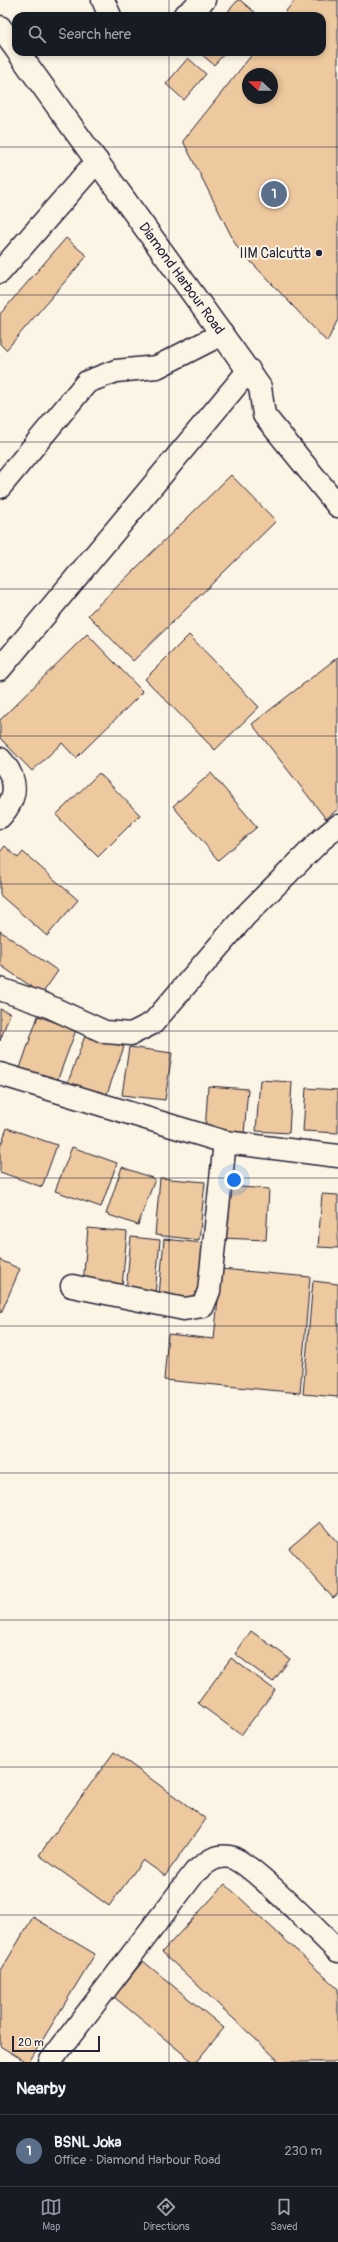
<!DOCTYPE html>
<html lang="en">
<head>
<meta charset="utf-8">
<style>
	:root { --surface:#171b24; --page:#242831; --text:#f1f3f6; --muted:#9ea1a6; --line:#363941; --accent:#9495a2 }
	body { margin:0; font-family:Pangolin,sans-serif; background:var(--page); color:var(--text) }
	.compass { position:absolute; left:242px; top:68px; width:36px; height:36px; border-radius:50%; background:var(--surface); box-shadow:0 2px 6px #0003; rotate:292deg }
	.scale { position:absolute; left:12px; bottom:10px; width:88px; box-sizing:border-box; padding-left:4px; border:2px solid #22223b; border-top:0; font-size:11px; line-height:14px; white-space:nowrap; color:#22223b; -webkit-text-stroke:3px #fcf5e5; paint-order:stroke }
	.you { position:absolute; left:234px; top:1180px; width:14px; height:14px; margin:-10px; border:3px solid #fff; border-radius:50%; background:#1a73e8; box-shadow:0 0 0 6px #1a73e833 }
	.badge { display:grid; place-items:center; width:26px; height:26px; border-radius:50%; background:var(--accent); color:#fff; font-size:13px; font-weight:700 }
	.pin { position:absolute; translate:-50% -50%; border:2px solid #fff; box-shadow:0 1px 4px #0006 }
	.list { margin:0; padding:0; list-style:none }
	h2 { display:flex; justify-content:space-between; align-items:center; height:52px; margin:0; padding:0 16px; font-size:17px }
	h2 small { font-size:13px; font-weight:400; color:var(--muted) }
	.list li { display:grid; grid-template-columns:26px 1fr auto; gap:12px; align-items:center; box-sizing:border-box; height:72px; padding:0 16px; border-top:1px solid var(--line) }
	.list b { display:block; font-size:15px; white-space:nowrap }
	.list p { margin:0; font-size:13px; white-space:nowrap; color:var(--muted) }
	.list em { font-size:13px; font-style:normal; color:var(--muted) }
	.icon { flex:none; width:22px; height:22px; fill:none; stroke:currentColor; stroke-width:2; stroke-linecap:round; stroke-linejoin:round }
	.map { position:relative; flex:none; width:338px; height:2062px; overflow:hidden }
	.search { position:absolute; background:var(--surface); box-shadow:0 2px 6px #0003; left:12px; right:12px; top:12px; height:44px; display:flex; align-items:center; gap:10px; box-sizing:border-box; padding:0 14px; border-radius:12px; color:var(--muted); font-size:15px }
	.sheet { height:124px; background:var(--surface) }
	nav { display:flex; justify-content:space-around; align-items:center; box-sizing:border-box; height:56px; border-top:1px solid var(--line); background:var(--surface); font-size:11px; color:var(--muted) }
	nav a { display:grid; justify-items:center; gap:2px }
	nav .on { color:var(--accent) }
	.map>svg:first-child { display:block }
	.building { fill:#eec89e; stroke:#22223b; fill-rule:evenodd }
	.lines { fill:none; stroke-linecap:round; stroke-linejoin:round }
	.minor-casing { stroke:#22223b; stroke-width:25 }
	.highway-casing { stroke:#22223b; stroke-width:25 }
	.minor { stroke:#fcf5e5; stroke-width:22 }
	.highway { stroke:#fcf5e5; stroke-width:22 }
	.grid { fill:none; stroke:#22223b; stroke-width:1; stroke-opacity:0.55 }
	.poi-dot { fill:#22223b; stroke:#fcf5e5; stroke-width:1.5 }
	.labels { text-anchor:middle; stroke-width:4; stroke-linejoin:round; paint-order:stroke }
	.poi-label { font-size:14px; fill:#22223b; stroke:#fcf5e5; text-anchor:end }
	.street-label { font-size:14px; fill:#22223b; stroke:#fcf5e5 }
</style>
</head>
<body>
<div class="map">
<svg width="338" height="2062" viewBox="0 0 338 2062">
	<rect width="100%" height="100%" fill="#fcf5e5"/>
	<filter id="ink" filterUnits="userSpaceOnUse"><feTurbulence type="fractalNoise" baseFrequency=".025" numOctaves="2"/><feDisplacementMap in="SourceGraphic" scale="8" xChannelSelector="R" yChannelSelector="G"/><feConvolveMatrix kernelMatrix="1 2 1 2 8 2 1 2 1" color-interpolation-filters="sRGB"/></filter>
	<g filter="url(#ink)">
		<g class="building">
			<polygon points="238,0 240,0 258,15 224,16"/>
			<path d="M295,0H338V319L327,342L237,247L183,141L254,52H322V16H282ZM248,74H272V98H248Z"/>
			<polygon points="199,52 226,52 214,65"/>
			<polygon points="188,58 206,74 184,100 166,84"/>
			<polygon points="66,238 87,256 6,350 0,344 0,314"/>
			<polygon points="231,475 276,521 133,661 88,615"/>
			<polygon points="87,634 143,692 76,758 62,743 32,771 0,738 0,720"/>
			<polygon points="189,635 259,707 215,750 145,679"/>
			<polygon points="338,657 338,809 326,819 252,724"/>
			<polygon points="99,773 140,815 98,857 56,815"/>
			<polygon points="211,773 257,827 218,860 173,806"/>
			<polygon points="5,846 18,858 23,852 78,900 47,936 0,895 0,852"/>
			<polygon points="0,931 58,971 42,994 0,965"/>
			<polygon points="0,1009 10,1013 0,1041"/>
			<polygon points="38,1016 76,1030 56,1084 19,1071"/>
			<polygon points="86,1033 124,1047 105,1099 67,1085"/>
			<polygon points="129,1047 172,1053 165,1100 122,1095"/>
			<polygon points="260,1080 292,1082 289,1133 256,1131"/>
			<polygon points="208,1086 248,1089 244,1134 205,1132"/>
			<polygon points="306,1088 338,1090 338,1133 303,1131"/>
			<polygon points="7,1128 57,1145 42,1187 0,1172 0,1147"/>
			<polygon points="72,1147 117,1163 101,1207 55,1191"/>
			<polygon points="122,1167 155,1179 138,1225 106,1214"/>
			<polygon points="160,1178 205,1182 199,1240 155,1235"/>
			<polygon points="226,1186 269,1189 266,1240 222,1238"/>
			<polygon points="322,1194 338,1195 338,1248 318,1247"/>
			<polygon points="88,1228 127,1232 122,1287 83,1284"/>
			<polygon points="131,1237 160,1240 155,1294 126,1292"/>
			<polygon points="164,1239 203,1243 197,1300 159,1296"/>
			<polygon points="0,1260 20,1269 1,1313 0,1312"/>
			<polygon points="221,1269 310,1277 300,1393 164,1380 168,1334 214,1339"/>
			<polygon points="313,1281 338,1284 338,1397 303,1394"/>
			<polygon points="320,1522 338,1543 338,1594 333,1598 289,1548"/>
			<polygon points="251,1631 290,1659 273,1682 235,1654"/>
			<polygon points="231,1658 275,1690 241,1735 198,1703"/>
			<polygon points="114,1752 206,1819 165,1876 143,1860 109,1906 39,1855"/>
			<polygon points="225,1884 338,1989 338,2062 280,2062 162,1952"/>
			<polygon points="33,1917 95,1954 29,2062 26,2062 0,2046 0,1972"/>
			<polygon points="143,1961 224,2028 196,2062 193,2062 114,1997"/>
		</g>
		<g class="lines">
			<defs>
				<g id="minor">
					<polyline points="103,0 110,16"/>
					<polyline points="184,16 204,0"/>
					<polyline points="0,272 97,161"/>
					<polyline points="0,487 87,382 116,371 157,367 222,334"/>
					<polyline points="0,669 249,370"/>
					<path d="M0,759C19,780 18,797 0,817"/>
					<polyline points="0,989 46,1005 105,1032 131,1034 153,1023 244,917 322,839 338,826"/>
					<polyline points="0,1074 225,1142 338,1156"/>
					<polyline points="72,1286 184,1309 203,1306 209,1291 225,1142"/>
					<path d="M50,2062L195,1872C206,1863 215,1854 230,1857C249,1860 320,1934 338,1951"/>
				</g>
				<g id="highway">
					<polyline points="0,27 16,49"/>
					<polyline points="18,52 260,387 264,415 338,506"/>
				</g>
			</defs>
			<use href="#minor" class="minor-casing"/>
			<use href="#highway" class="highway-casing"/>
			<use href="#minor" class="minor"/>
			<use href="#highway" class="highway"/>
		</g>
	</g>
	<path class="grid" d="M169,0V16M169,52V2062M0,147H338M0,295H338M0,442H338M0,589H338M0,736H338M0,884H338M0,1031H338M0,1178H338M0,1326H338M0,1473H338M0,1620H338M0,1767H338M0,1915H338"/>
	<circle class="poi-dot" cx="319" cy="253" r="4"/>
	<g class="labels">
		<g class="poi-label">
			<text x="311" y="258">IIM Calcutta</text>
		</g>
		<g class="street-label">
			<text transform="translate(182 278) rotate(54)" y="5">Diamond Harbour Road</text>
		</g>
	</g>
</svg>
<svg class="compass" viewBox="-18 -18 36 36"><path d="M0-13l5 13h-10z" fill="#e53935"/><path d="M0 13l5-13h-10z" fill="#9ea1a6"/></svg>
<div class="scale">20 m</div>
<div class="you"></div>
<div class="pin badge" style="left:274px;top:194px;background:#5c6f8a">1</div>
<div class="search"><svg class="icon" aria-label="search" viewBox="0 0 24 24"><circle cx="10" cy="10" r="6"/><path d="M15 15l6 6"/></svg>Search here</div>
</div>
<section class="sheet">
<h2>Nearby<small></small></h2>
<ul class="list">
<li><span class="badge" style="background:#5c6f8a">1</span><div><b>BSNL Joka</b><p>Office · Diamond Harbour Road</p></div><em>230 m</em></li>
</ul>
</section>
<nav>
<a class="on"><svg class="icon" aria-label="map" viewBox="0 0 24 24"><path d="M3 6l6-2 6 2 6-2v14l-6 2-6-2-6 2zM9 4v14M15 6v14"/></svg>Map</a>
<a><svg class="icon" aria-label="directions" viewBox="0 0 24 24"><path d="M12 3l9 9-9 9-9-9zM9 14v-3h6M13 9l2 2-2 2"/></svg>Directions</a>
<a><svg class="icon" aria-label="saved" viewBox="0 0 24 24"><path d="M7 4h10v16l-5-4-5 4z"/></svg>Saved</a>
</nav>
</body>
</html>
